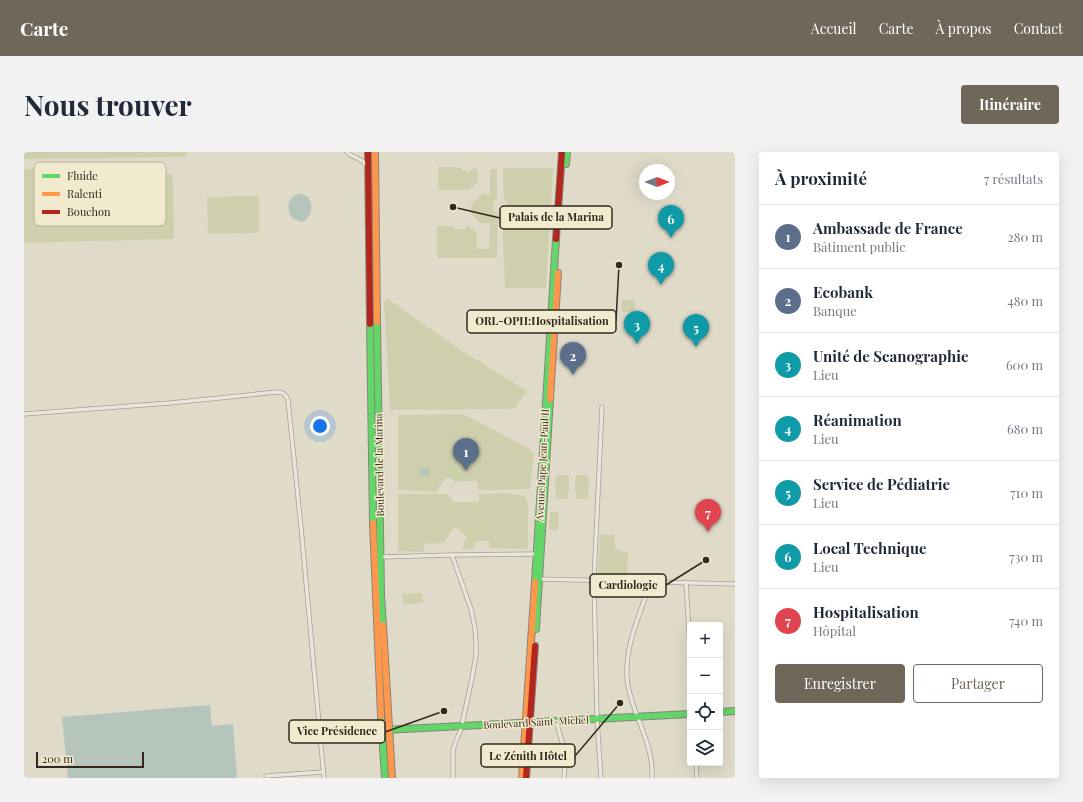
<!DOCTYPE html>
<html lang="fr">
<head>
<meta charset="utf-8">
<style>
	:root { --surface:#fff; --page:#f2f2f3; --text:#1f2937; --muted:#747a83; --line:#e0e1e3; --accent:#6f6759 }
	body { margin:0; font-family:"Playfair Display",serif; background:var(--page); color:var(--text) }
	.controls { position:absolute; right:12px; bottom:12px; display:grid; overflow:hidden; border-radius:4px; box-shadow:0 4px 16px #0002 }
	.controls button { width:36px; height:36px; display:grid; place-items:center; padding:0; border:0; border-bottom:1px solid var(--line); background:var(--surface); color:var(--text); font:20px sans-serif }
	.compass { position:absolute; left:615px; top:12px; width:36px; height:36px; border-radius:50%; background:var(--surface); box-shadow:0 4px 16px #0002; rotate:90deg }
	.scale { position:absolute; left:12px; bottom:10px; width:108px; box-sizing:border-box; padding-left:4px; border:2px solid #32281d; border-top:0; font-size:11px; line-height:14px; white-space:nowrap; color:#32281d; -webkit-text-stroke:3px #f1eacf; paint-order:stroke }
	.you { position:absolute; left:296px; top:274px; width:14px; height:14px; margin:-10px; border:3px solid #fff; border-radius:50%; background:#1a73e8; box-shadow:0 0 0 6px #1a73e833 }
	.badge { display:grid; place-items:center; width:26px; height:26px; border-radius:50%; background:var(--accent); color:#fff; font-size:13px; font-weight:700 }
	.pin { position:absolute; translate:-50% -33px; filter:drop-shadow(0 1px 2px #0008) }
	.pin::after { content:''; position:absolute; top:21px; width:14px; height:12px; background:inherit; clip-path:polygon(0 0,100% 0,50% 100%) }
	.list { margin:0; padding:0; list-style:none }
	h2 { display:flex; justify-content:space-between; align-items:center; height:52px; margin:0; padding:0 16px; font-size:17px }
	h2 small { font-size:13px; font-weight:400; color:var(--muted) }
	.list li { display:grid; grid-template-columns:26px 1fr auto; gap:12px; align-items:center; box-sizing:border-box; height:64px; padding:0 16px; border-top:1px solid var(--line) }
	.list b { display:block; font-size:15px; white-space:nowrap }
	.list p { margin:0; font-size:13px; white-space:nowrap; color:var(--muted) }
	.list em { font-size:13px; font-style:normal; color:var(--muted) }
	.actions { display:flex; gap:8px; padding:12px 16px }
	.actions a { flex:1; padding:9px 0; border:1px solid var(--accent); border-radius:4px; text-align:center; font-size:14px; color:var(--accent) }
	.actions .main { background:var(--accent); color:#fff }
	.icon { flex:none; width:22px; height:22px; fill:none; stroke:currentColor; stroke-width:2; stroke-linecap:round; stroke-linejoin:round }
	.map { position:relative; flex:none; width:711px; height:626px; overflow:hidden; border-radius:4px }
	header { display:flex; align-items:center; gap:24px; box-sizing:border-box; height:56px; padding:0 20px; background:var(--accent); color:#fff }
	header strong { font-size:19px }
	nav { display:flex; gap:22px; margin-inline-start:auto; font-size:14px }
	.intro { display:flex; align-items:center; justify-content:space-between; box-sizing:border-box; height:96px; padding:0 24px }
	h1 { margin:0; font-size:28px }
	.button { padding:10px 18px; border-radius:4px; background:var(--accent); color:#fff; font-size:14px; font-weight:700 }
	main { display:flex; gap:24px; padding:0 24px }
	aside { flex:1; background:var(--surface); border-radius:4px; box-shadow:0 4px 16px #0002 }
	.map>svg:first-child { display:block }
	.green { fill:#cdcfad }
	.water { fill:#b5c5bc }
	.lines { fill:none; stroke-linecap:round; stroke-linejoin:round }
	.stream { stroke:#b5c5bc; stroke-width:1 }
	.street-casing { stroke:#a5a093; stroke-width:5 }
	.fast-casing { stroke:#8a857a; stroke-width:8 }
	.slow-casing { stroke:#8a857a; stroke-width:8 }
	.jam-casing { stroke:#8a857a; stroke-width:8 }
	.street { stroke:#e8e5da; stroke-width:3.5 }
	.fast { stroke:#63d668; stroke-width:6 }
	.slow { stroke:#ff974d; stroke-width:6 }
	.jam { stroke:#b3261e; stroke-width:6 }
	.labels { text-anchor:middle; stroke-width:3; stroke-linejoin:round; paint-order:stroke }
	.street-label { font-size:10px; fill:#32281d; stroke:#f1eacf }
	.key { fill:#f1eacf; stroke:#b8b09a; stroke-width:1 }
	.key-label { font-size:11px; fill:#32281d }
	.leader { fill:none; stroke:#32281d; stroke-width:1.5 }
	.callout-dot { fill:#32281d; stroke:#f1eacf; stroke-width:1.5 }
	.callout { fill:#f1eacf; stroke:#32281d; stroke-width:1.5 }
	.callout-label { font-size:11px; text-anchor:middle; font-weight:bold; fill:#32281d }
</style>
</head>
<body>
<header>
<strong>Carte</strong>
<nav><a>Accueil</a><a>Carte</a><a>À propos</a><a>Contact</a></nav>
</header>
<div class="intro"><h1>Nous trouver</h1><a class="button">Itinéraire</a></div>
<main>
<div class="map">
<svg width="711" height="626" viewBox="0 0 711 626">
	<rect width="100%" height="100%" fill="#e0dbc9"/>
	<g class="green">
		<polygon points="0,0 163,0 162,5 0,7"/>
		<polygon points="414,15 435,15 438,18 446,20 450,16 453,17 454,30 445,38 414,38"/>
		<polygon points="129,16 149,23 150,87 0,91 0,17"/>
		<path d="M479,16H529L522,136H481L478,62C483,58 484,54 482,49L480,48Z"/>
		<path d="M466,17H473V47C469,49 469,53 469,58L474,62L473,106H413V74H429L430,77H442L443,73L453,81V97H465L466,71H456L447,62V53L458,42H466Z"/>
		<polygon points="235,44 235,81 184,82 183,45"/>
		<polygon points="364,147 435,197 503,239 490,257 366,258 360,150"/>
		<rect x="598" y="148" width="13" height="12"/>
		<path d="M439,262L504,296L510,301L506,337L454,338L453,329L431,330C428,327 426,324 421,326L412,340L374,338V263Z"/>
		<polygon points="532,323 545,323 545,339 544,340 544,347 532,347 531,331 532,330"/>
		<polygon points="552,323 564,323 565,339 564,339 564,347 552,347 552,339 551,339"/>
		<polygon points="481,341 501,344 504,353 504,391 503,397 465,396 465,389 452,389 449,397 438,398 443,384 431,375 419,391 400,392 400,400 374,399 374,342 424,342 429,350 455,350 455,342"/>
		<polygon points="526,360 535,360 534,378 525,378"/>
		<polygon points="576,382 590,383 591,397 604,401 603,422 574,421"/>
		<polygon points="398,441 399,451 379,452 378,442"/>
	</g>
	<g class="water">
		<path d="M275,42C292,43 290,65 278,70L269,67C262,58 262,45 275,42Z"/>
		<polygon points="396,317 406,317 406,323 396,323 395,321"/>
		<polygon points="186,553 188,574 209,572 213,626 44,626 38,565"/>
	</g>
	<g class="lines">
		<polyline class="stream" points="12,0 17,1"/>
		<defs>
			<g id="street">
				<path d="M323,0C329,7 338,5 342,13"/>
				<path d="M0,262L146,251L253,240C259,240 262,242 264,248L277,375L300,626"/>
				<polyline points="428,403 447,457 451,477 452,491 452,504 448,526 437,577 432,589 429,598 429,626"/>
				<polyline points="356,405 428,403 513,402"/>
				<polyline points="514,427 711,432"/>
				<path d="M627,429C616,463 598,498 604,534C610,565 630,593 628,626"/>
				<polyline points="662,430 666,496"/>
				<polyline points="532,569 542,604 540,626"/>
				<polyline points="672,611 673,626"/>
				<polyline points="242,624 299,620"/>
				<polyline points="577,626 573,567 570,428 578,255"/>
			</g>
			<g id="fast">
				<polyline points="542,12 543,0"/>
				<polyline points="353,170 357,443 359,473"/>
				<polyline points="346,172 349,371"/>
				<polyline points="511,430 532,87"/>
				<polyline points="512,477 526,247"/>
				<polyline points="696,560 711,559"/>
				<polyline points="357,564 361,626"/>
				<polyline points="361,578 666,562"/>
			</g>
			<g id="slow">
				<polyline points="351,0 353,170"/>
				<polyline points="526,247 534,121"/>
				<polyline points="349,371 357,564"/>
				<polyline points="359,473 368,626"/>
				<polyline points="498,626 511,430"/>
			</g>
			<g id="jam">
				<polyline points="344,0 346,172"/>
				<polyline points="532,87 538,0"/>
				<polyline points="502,626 511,494"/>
			</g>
		</defs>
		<use href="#street" class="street-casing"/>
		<use href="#fast" class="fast-casing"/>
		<use href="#slow" class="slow-casing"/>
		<use href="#jam" class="jam-casing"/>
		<use href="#street" class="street"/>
		<use href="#fast" class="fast"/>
		<use href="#slow" class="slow"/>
		<use href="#jam" class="jam"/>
	</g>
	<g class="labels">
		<g class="street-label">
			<text transform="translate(355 313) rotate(-91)" y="4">Boulevard de la Marina</text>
			<text transform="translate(518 313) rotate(-87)" y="4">Avenue Pape Jean-Paul II</text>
			<text transform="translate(512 570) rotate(-3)" y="4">Boulevard Saint-Michel</text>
		</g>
	</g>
	<rect x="10" y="10" width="132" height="64" rx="6" class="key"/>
	<rect x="18" y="22" width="18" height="4" fill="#63d668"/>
	<rect x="18" y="40" width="18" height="4" fill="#ff974d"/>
	<rect x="18" y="58" width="18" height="4" fill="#b3261e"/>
	<g class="key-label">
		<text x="43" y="28">Fluide</text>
		<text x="43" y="46">Ralenti</text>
		<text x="43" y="64">Bouchon</text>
	</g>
	<path class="leader" d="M429 55L476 66M595 113L592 169M682 408L642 433M420 559L361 580M596 551L551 604"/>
	<g class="callout-dot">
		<circle cx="429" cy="55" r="4"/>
		<circle cx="595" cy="113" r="4"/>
		<circle cx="682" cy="408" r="4"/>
		<circle cx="420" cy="559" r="4"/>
		<circle cx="596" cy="551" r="4"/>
	</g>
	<g class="callout">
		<rect x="476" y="54" width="112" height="23" rx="4"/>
		<rect x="443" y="158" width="149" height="23" rx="4"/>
		<rect x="566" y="422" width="76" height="23" rx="4"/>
		<rect x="265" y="568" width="96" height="23" rx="4"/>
		<rect x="457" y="592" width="94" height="23" rx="4"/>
	</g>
	<g class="callout-label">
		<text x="532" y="69">Palais de la Marina</text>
		<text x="518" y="173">ORL-OPH:Hospitalisation</text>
		<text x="604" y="437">Cardiologie</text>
		<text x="313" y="583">Vice Présidence</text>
		<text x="504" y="608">Le Zénith Hôtel</text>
	</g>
</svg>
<div class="controls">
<button>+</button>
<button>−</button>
<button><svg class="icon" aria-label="locate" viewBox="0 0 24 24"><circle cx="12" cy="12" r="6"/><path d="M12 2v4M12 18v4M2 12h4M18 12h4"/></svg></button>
<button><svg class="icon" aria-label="layers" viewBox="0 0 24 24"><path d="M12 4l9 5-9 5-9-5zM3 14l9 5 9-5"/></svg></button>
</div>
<svg class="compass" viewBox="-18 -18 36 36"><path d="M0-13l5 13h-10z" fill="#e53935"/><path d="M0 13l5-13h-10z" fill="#747a83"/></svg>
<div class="scale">200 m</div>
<div class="you"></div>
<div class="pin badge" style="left:442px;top:319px;background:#5c6f8a">1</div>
<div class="pin badge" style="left:549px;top:223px;background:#5c6f8a">2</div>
<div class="pin badge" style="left:613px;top:192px;background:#0f9aa8">3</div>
<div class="pin badge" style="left:637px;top:133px;background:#0f9aa8">4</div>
<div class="pin badge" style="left:672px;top:195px;background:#0f9aa8">5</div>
<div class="pin badge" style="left:647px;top:86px;background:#0f9aa8">6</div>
<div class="pin badge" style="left:684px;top:380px;background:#e0444e">7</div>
</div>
<aside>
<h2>À proximité<small>7 résultats</small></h2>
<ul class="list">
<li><span class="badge" style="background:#5c6f8a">1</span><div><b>Ambassade de France</b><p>Bâtiment public</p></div><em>280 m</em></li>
<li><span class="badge" style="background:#5c6f8a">2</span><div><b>Ecobank</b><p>Banque</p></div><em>480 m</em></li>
<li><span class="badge" style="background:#0f9aa8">3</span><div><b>Unité de Scanographie</b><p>Lieu</p></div><em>600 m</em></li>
<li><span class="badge" style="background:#0f9aa8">4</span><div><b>Réanimation</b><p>Lieu</p></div><em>680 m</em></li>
<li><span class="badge" style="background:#0f9aa8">5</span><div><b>Service de Pédiatrie</b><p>Lieu</p></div><em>710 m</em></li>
<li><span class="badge" style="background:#0f9aa8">6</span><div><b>Local Technique</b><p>Lieu</p></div><em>730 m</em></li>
<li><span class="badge" style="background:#e0444e">7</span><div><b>Hospitalisation</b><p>Hôpital</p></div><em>740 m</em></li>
</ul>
<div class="actions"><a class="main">Enregistrer</a><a>Partager</a></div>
</aside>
</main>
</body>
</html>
